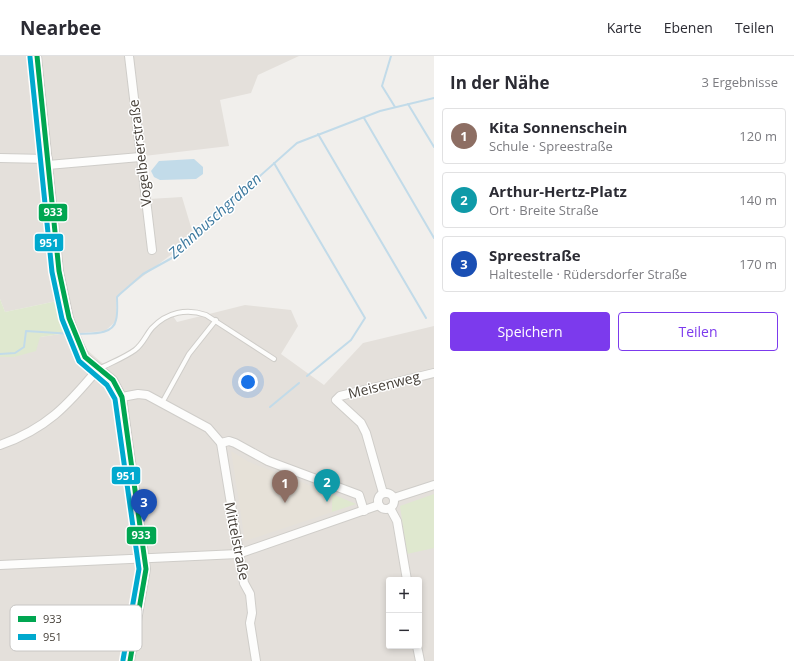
<!DOCTYPE html>
<html lang="de">
<head>
<meta charset="utf-8">
<style>
	:root { --surface:#fff; --page:#f7f7f7; --text:#2b2b33; --muted:#7c7c81; --line:#e1e1e2; --accent:#7c3aed }
	body { margin:0; font-family:"Open Sans",sans-serif; background:var(--page); color:var(--text) }
	.controls { position:absolute; right:12px; bottom:12px; display:grid; overflow:hidden; border-radius:4px; box-shadow:0 2px 6px #0003 }
	.controls button { width:36px; height:36px; display:grid; place-items:center; padding:0; border:0; border-bottom:1px solid var(--line); background:var(--surface); color:var(--text); font:20px sans-serif }
	.you { position:absolute; left:248px; top:326px; width:14px; height:14px; margin:-10px; border:3px solid #fff; border-radius:50%; background:#1a73e8; box-shadow:0 0 0 6px #1a73e833 }
	.badge { display:grid; place-items:center; width:26px; height:26px; border-radius:50%; background:var(--accent); color:#fff; font-size:13px; font-weight:700 }
	.pin { position:absolute; translate:-50% -33px; filter:drop-shadow(0 1px 2px #0008) }
	.pin::after { content:''; position:absolute; top:21px; width:14px; height:12px; background:inherit; clip-path:polygon(0 0,100% 0,50% 100%) }
	.list { margin:0; padding:0; list-style:none }
	h2 { display:flex; justify-content:space-between; align-items:center; height:52px; margin:0; padding:0 16px; font-size:17px }
	h2 small { font-size:13px; font-weight:400; color:var(--muted) }
	.list li { display:grid; grid-template-columns:26px 1fr auto; gap:12px; align-items:center; box-sizing:border-box; height:56px; margin:0 8px 8px; padding:0 8px; border:1px solid var(--line); border-radius:4px }
	.list b { display:block; font-size:15px; white-space:nowrap }
	.list p { margin:0; font-size:13px; white-space:nowrap; color:var(--muted) }
	.list em { font-size:13px; font-style:normal; color:var(--muted) }
	.actions { display:flex; gap:8px; padding:12px 16px }
	.actions a { flex:1; padding:9px 0; border:1px solid var(--accent); border-radius:4px; text-align:center; font-size:14px; color:var(--accent) }
	.actions .main { background:var(--accent); color:#fff }
	.map { position:relative; flex:none; width:434px; height:605px; overflow:hidden }
	header { display:flex; align-items:center; gap:24px; box-sizing:border-box; height:56px; padding:0 20px; background:var(--surface); border-bottom:1px solid var(--line) }
	header strong { font-size:19px }
	nav { display:flex; gap:22px; margin-inline-start:auto; font-size:14px }
	main { display:flex }
	aside { flex:1; background:var(--surface) }
	.map>svg:first-child { display:block }
	.residential { fill:#e4e0db; fill-rule:evenodd }
	.education { fill:#e6e1d8 }
	.green { fill:#dfe8cf }
	.parking { fill:#e2e0dd }
	.water { fill:#c2dbe9 }
	.lines { fill:none; stroke-linecap:round; stroke-linejoin:round }
	.stream { stroke:#c2dbe9; stroke-width:2 }
	.lane-casing { stroke:#cfcdc9; stroke-width:6 }
	.street-casing { stroke:#cfcdc9; stroke-width:10 }
	.lane { stroke:#fdfdfc; stroke-width:4 }
	.street { stroke:#fdfdfc; stroke-width:8 }
	.bus-1-casing { stroke:#fff; stroke-width:8 }
	.bus-2-casing { stroke:#fff; stroke-width:8 }
	.bus-1 { stroke:#00a651; stroke-width:5 }
	.bus-2 { stroke:#00a9ce; stroke-width:5 }
	.labels { text-anchor:middle; stroke-width:3; stroke-linejoin:round; paint-order:stroke }
	.street-label { font-size:14px; fill:#464039; stroke:#fff }
	.water-label { font-size:15px; font-style:italic; fill:#3c799f; stroke:#fff }
	.key { fill:#fff; stroke:#c8c6c4; stroke-width:1 }
	.key-label { font-size:11px; fill:#464039 }
	.line-badge { stroke:#fff; stroke-width:1.5 }
	.badge-label { font-size:11px; text-anchor:middle; font-weight:bold; fill:#fff }
</style>
</head>
<body>
<header>
<strong>Nearbee</strong>
<nav><a>Karte</a><a>Ebenen</a><a>Teilen</a></nav>
</header>
<main>
<div class="map">
<svg width="434" height="605" viewBox="0 0 434 605">
	<rect width="100%" height="100%" fill="#f1efec"/>
	<path class="residential" d="M0,0H299L258,19L251,37L220,44L229,90L144,100L149,143L182,141L194,181L116,241V265L105,275L80,277L87,294L108,312L140,293L157,269L173,260L177,266L245,249L291,254L298,270L281,298L324,329L363,287L434,270V605H0V301H14L40,281L67,277L57,245L5,256L0,243ZM389,524H419V590H389Z"/>
	<polygon class="education" points="231,395 249,406 332,438 332,456 245,485"/>
	<g class="green">
		<polygon points="0,243 5,256 57,245 67,277 40,281 36,295 14,301 0,301"/>
		<polygon points="332,438 356,448 332,456"/>
		<polygon points="434,438 434,492 407,498 400,450"/>
	</g>
	<polygon class="parking" points="74,548 129,561 128,567 79,555 77,563 71,561"/>
	<polygon class="water" points="194,103 203,111 203,118 196,123 160,124 154,121 151,115 159,105"/>
	<g class="lines">
		<g class="stream">
			<polyline points="391,0 382,30 395,51"/>
			<polyline points="408,48 434,91"/>
			<polyline points="364,62 434,182"/>
			<polyline points="318,78 426,262"/>
			<polyline points="274,107 365,262 351,284 307,320"/>
			<path d="M77,278C89,277 113,280 116,264C118,257 117,248 117,241L120,238L143,218L172,202L216,159L297,87L380,55L434,42"/>
			<polyline points="0,298 15,297 24,291 26,275 73,278"/>
			<polyline points="270,351 299,327"/>
		</g>
		<defs>
			<g id="lane">
				<path d="M99,313C110,307 124,302 135,294C143,288 146,279 152,272C167,256 187,252 206,259L274,303"/>
				<polyline points="162,347 189,298 216,264"/>
			</g>
			<g id="street">
				<polyline points="37,0 59,215 69,262 76,282 85,301 113,324 122,341 146,513 130,605"/>
				<polyline points="129,0 152,194"/>
				<polyline points="0,102 48,103"/>
				<polyline points="48,109 140,101"/>
				<polyline points="122,341 138,338 147,339 208,372 221,387 229,385 235,387 268,405 359,439 364,455"/>
				<polyline points="221,387 244,527 250,538 252,557 250,567 256,605"/>
				<path d="M0,389C46,373 67,350 98,313"/>
				<polyline points="383,437 366,377 361,367 336,344 340,340 434,317"/>
				<circle cx="386" cy="445" r="8"/>
				<polyline points="394,442 434,429"/>
				<polyline points="390,452 397,465 407,524"/>
				<polyline points="0,509 238,498 379,449"/>
				<polyline points="417,590 420,605"/>
			</g>
		</defs>
		<use href="#lane" class="lane-casing"/>
		<use href="#street" class="street-casing"/>
		<use href="#lane" class="lane"/>
		<use href="#street" class="street"/>
		<defs>
			<polyline id="bus-1" points="37,0 59,215 69,262 85,301 113,324 122,341 146,513 130,605"/>
			<polyline id="bus-2" points="30,1 52,216 62,263 79,305 107,329 115,343 139,513 123,604"/>
		</defs>
		<use href="#bus-1" class="bus-1-casing"/>
		<use href="#bus-2" class="bus-2-casing"/>
		<use href="#bus-1" class="bus-1"/>
		<use href="#bus-2" class="bus-2"/>
	</g>
	<g class="labels">
		<g class="street-label">
			<text transform="translate(140 97) rotate(-97)" y="5">Vogelbeerstraße</text>
			<text transform="translate(384 329) rotate(-14)" y="5">Meisenweg</text>
			<text transform="translate(237 485) rotate(79)" y="5">Mittelstraße</text>
		</g>
		<g class="water-label">
			<text transform="translate(215 160) rotate(-42)" y="5">Zehnbuschgraben</text>
		</g>
	</g>
	<rect x="10" y="549" width="132" height="46" rx="6" class="key"/>
	<rect x="18" y="560" width="18" height="6" fill="#00a651"/>
	<rect x="18" y="578" width="18" height="6" fill="#00a9ce"/>
	<g class="key-label">
		<text x="43" y="567">933</text>
		<text x="43" y="585">951</text>
	</g>
	<g class="line-badge">
		<rect x="38" y="147" width="30" height="19" rx="4" fill="#00a651"/>
		<rect x="34" y="177" width="30" height="19" rx="4" fill="#00a9ce"/>
		<rect x="111" y="410" width="30" height="19" rx="4" fill="#00a9ce"/>
		<rect x="126" y="470" width="31" height="19" rx="4" fill="#00a651"/>
	</g>
	<g class="badge-label">
		<text x="53" y="160">933</text>
		<text x="49" y="191">951</text>
		<text x="126" y="424">951</text>
		<text x="141" y="483">933</text>
	</g>
</svg>
<div class="controls">
<button>+</button>
<button>−</button>
</div>
<div class="you"></div>
<div class="pin badge" style="left:285px;top:447px;background:#8d6e63">1</div>
<div class="pin badge" style="left:327px;top:446px;background:#0f9aa8">2</div>
<div class="pin badge" style="left:144px;top:466px;background:#1a4fb4">3</div>
</div>
<aside>
<h2>In der Nähe<small>3 Ergebnisse</small></h2>
<ul class="list">
<li><span class="badge" style="background:#8d6e63">1</span><div><b>Kita Sonnenschein</b><p>Schule · Spreestraße</p></div><em>120 m</em></li>
<li><span class="badge" style="background:#0f9aa8">2</span><div><b>Arthur-Hertz-Platz</b><p>Ort · Breite Straße</p></div><em>140 m</em></li>
<li><span class="badge" style="background:#1a4fb4">3</span><div><b>Spreestraße</b><p>Haltestelle · Rüdersdorfer Straße</p></div><em>170 m</em></li>
</ul>
<div class="actions"><a class="main">Speichern</a><a>Teilen</a></div>
</aside>
</main>
</body>
</html>
